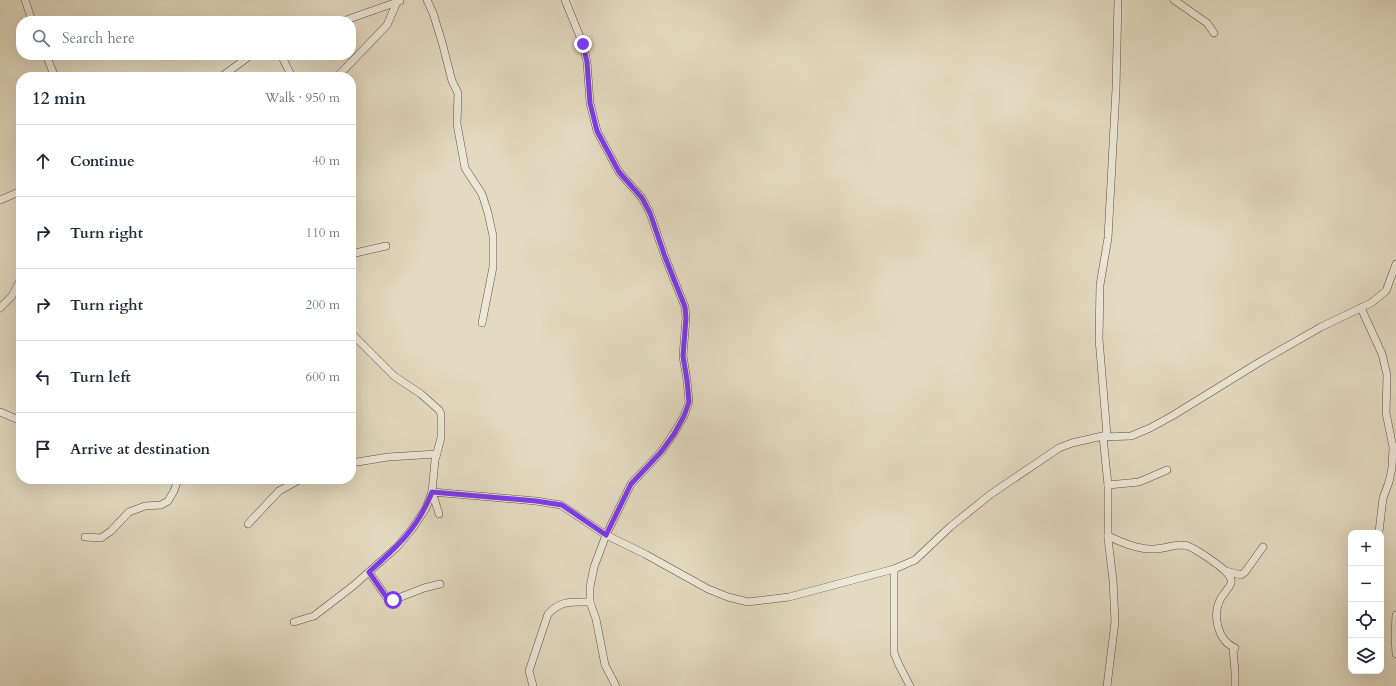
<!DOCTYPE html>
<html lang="en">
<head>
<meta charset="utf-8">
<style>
	:root { --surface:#fff; --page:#f2f2f3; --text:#1f2937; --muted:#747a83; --line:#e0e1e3 }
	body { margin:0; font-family:Cardo,serif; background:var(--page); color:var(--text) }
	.controls { position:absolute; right:12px; bottom:12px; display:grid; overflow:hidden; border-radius:8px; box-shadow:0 4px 16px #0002 }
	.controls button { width:36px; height:36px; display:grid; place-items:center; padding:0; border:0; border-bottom:1px solid var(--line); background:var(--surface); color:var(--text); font:20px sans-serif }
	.stop { position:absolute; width:12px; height:12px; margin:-9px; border:3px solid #7c3aed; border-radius:50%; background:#fff }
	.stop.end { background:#7c3aed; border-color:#fff; box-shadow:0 1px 4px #0008 }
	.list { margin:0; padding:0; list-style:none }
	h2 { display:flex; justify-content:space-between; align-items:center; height:52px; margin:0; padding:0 16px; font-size:17px }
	h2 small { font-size:13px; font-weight:400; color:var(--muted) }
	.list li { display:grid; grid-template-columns:26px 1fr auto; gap:12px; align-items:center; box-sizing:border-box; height:72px; padding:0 16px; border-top:1px solid var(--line) }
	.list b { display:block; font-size:15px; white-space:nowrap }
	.list em { font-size:13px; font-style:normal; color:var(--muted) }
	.icon { flex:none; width:22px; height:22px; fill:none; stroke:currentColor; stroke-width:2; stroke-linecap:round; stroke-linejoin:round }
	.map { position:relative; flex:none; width:1396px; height:686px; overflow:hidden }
	.search { position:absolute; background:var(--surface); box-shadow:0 4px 16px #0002; left:16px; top:16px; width:340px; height:44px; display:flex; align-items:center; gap:10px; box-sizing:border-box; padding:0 14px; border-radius:16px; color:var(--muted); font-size:15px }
	.panel { position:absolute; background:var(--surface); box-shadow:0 4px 16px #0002; left:16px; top:72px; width:340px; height:412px; border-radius:16px }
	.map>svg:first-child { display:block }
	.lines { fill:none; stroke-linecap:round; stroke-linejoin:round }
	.minor-casing { stroke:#5e4f3c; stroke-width:8 }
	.minor { stroke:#ede7d7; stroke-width:7 }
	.route { stroke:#7c3aed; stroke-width:5 }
</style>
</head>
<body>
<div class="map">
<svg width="1396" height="686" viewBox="0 0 1396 686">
	<rect width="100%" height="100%" fill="#e3dac1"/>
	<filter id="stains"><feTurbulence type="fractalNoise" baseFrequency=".005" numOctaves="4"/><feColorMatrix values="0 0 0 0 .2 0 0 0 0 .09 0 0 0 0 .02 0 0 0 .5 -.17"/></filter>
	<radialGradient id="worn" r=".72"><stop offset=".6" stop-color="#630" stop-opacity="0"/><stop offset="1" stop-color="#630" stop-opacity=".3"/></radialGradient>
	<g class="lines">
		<defs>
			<g id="minor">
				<polyline points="25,0 32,21"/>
				<polyline points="427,0 433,13 442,42 452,81 458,93 457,124 465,168 482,194 488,213 493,236 493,267 482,323"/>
				<polyline points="565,0 583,44 587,62 590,103 597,131 619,172 642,198 650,213 665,257 685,307 686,318 683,356 687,380 689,402 684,416 674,433 661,452 631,484 606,535 594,567 590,587 590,602 596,619 605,665 616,686"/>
				<polyline points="1174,0 1207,23 1214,33"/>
				<polyline points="339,21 346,20 400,1"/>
				<polyline points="46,55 55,77"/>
				<polyline points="281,55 292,77"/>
				<polyline points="221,77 251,55"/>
				<polyline points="337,77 387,25 397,2"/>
				<polyline points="0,200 21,191"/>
				<polyline points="351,254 386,246"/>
				<polyline points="0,308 12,296 21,279"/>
				<polyline points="1361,308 1382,354 1387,375 1386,413 1393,447 1392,468 1389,482 1383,498 1379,532"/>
				<polyline points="0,412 21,421"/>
				<polyline points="1103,437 1131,436 1150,428 1172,416 1258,363 1321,327 1371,303 1386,291 1396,264"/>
				<polyline points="351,463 388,457 437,454"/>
				<polyline points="1108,485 1139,482 1167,470"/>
				<polyline points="439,514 432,492 536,501 561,505 606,535 645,554 708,589 728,597 748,602 789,597 894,569 915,560 950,527 991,494 1059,448 1072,443 1107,435"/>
				<polyline points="248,524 279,491 301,479"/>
				<path d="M1108,536C1121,542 1134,548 1149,549C1159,550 1169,546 1179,545C1182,545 1186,545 1188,546C1196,549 1221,566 1226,572C1228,574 1232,579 1231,583C1230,587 1224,593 1221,598C1212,614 1217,640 1235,648L1233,649L1235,672V686"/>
				<polyline points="85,537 101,538 111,531 129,512 145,506 161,505 168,501 174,491 178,479"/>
				<polyline points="894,569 894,653 899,665 910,686"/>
				<polyline points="1226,571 1241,575 1245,572 1263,547"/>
				<polyline points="369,572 387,598 393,600 424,588 440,584"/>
				<polyline points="1396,615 1395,636 1396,654"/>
				<polyline points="294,622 314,616 353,586 397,547 412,529 426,508 432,492 435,460 441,438 441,414 439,410 421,394 394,376 351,333"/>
				<path d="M533,686L529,671L548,614C561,600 572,602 590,602"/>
				<polyline points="1107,686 1115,622 1113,580 1108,539 1108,485 1103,437 1107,435 1099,339 1100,285 1108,238 1116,89 1118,0"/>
			</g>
		</defs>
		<use href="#minor" class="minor-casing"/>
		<use href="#minor" class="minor"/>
	</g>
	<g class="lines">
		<path class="route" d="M393,600L387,598L369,572C397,547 418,528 432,492L536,501L562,505L606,535L631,484L661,452L674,434L684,416L689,402L687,380L683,356L686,318L685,307L665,257L650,213L642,198L619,172L597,131L590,103L587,62L583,44"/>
	</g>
	<rect width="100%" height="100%" filter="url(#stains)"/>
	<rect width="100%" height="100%" fill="url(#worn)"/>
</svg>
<div class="controls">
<button>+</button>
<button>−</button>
<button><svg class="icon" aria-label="locate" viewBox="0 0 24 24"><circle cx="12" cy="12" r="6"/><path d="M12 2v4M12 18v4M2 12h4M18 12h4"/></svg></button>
<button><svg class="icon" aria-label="layers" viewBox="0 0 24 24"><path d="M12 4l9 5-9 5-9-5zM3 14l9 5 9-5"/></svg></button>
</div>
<div class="stop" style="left:393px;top:600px"></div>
<div class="stop end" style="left:583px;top:44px"></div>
<div class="search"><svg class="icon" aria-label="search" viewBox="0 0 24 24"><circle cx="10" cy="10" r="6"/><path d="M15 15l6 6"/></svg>Search here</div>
<section class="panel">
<h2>12 min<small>Walk · 950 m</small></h2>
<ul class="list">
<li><svg class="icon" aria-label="ahead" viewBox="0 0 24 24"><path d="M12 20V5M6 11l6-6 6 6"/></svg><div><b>Continue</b></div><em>40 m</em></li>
<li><svg class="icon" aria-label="right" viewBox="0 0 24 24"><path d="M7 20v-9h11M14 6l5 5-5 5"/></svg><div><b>Turn right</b></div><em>110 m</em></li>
<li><svg class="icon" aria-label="right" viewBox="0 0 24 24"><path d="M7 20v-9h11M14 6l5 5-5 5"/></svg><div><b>Turn right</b></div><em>200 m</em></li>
<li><svg class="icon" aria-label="left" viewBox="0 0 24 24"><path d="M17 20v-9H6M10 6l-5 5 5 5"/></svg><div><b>Turn left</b></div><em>600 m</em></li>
<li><svg class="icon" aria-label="arrive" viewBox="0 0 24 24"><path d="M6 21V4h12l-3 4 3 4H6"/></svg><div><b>Arrive at destination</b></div></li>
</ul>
</section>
</div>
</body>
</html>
